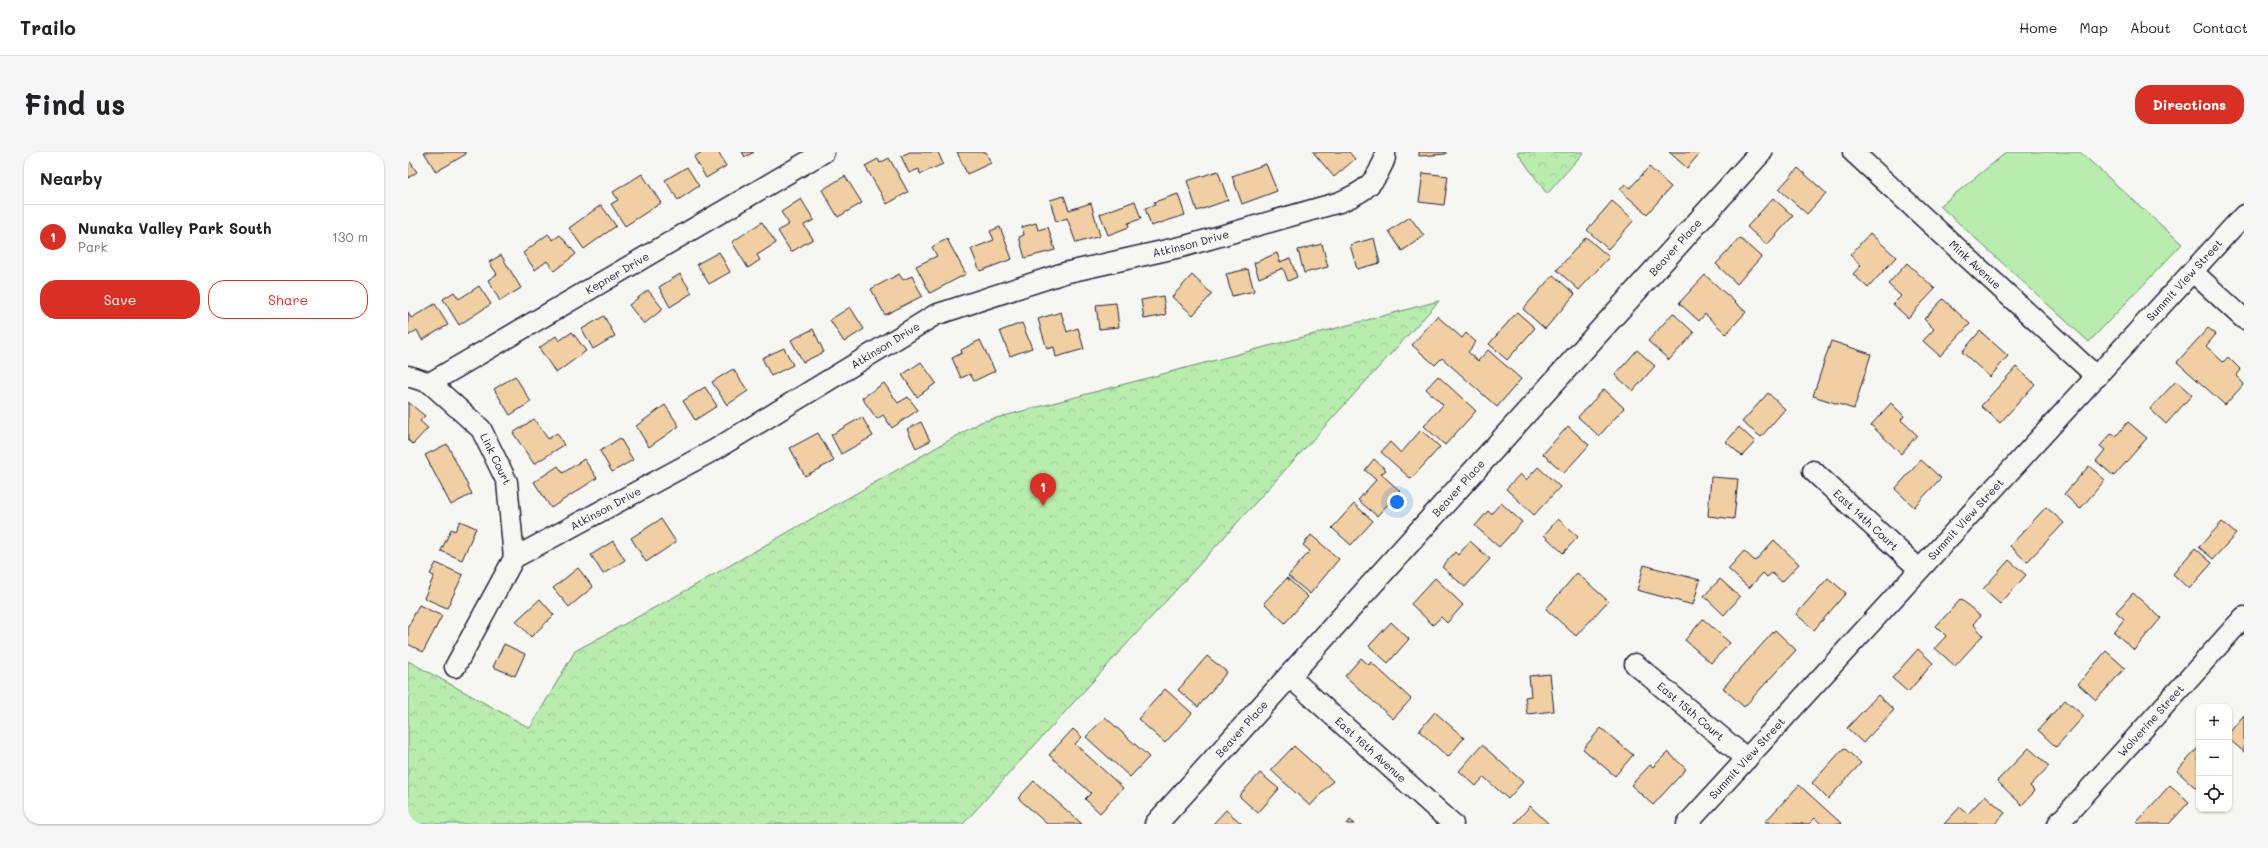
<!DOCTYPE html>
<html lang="en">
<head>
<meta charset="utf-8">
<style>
	:root { --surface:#fff; --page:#f6f6f6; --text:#202124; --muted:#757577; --line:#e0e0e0; --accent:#d93025 }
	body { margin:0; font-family:Mali,sans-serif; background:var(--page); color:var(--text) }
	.controls { position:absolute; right:12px; bottom:12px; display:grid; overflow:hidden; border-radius:8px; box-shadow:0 1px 3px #0004 }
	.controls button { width:36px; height:36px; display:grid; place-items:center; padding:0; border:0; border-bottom:1px solid var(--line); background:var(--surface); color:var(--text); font:20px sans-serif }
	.you { position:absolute; left:989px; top:350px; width:14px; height:14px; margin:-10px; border:3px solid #fff; border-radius:50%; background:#1a73e8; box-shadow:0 0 0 6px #1a73e833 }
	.badge { display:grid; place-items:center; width:26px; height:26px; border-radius:50%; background:var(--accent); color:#fff; font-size:13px; font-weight:700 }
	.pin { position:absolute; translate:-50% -33px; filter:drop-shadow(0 1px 2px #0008) }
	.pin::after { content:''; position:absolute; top:21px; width:14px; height:12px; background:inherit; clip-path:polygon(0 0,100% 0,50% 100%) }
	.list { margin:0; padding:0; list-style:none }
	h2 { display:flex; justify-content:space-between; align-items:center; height:52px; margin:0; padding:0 16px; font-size:17px }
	h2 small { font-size:13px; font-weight:400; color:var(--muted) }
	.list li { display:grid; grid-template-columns:26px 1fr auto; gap:12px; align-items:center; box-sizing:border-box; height:64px; padding:0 16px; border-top:1px solid var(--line) }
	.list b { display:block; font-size:15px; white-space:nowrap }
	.list p { margin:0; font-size:13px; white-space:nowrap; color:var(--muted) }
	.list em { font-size:13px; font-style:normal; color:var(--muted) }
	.actions { display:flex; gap:8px; padding:12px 16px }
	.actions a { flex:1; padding:9px 0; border:1px solid var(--accent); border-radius:16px; text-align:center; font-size:14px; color:var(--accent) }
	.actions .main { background:var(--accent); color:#fff }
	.icon { flex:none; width:22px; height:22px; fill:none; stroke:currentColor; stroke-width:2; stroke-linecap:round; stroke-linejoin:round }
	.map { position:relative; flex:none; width:1836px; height:672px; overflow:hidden; border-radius:16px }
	header { display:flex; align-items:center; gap:24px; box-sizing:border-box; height:56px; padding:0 20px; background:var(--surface); border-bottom:1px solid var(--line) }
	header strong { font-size:19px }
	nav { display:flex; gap:22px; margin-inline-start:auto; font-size:14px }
	.intro { display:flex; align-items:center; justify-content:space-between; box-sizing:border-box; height:96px; padding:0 24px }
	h1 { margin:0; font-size:28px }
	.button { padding:10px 18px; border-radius:16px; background:var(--accent); color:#fff; font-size:14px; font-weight:700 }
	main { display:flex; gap:24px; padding:0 24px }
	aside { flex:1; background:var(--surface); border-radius:16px; box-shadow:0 1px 3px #0004 }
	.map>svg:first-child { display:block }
	.grass { fill:#b8edae; stroke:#6d8874 }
	.park { fill:url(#park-crowns); stroke:#6d8874 }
	.building { fill:#f1cfa2; stroke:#22223b }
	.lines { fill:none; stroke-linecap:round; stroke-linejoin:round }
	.street-casing { stroke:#22223b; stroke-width:23 }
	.secondary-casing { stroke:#22223b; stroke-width:25 }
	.street { stroke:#f6f6f2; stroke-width:20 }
	.secondary { stroke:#f6f6f2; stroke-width:22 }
	.labels { text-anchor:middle; stroke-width:4; stroke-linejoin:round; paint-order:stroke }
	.street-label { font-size:11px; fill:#22223b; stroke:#f6f6f2 }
</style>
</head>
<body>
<header>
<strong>Trailo</strong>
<nav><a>Home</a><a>Map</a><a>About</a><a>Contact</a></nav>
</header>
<div class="intro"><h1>Find us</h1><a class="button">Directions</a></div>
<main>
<aside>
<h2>Nearby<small></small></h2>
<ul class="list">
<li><span class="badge">1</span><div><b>Nunaka Valley Park South</b><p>Park</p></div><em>130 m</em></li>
</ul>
<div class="actions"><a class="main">Save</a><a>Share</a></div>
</aside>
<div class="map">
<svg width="1836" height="672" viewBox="0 0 1836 672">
	<defs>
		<pattern id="park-crowns" width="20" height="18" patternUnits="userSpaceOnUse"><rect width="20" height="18" fill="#b8edae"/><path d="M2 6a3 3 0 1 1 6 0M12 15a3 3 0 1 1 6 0" fill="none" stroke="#9ecb97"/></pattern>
	</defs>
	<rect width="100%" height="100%" fill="#f6f6f2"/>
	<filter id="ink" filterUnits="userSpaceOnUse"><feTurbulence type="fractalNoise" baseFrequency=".025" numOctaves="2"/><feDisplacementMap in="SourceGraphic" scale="8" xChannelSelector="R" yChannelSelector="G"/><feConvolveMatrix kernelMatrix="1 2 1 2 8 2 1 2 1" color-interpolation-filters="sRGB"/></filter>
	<g filter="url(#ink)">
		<polygon class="grass" points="1599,0 1672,0 1774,92 1681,190 1532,54"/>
		<g class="park">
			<polygon points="1109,0 1176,0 1139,42"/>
			<polygon points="1031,149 555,672 0,672 0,509 122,576 167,499 277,439 573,270"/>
		</g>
		<g class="building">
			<polygon points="16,0 57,0 58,2 28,20"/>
			<polygon points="294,0 310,0 318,14 298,26 286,5"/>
			<polygon points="334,0 346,0 337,5"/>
			<polygon points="502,0 530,0 535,12 512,22 511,17 501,21 493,4"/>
			<polygon points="549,0 578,0 583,11 559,22"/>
			<polygon points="905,0 941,0 947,7 926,25"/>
			<polygon points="1011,0 1038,0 1038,2 1011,4"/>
			<polygon points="1261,0 1293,0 1279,16"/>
			<polygon points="481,6 500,40 479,52 457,14 470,7 472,11"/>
			<polygon points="0,7 9,20 0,26"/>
			<polygon points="858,12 869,39 834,52 824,24"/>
			<polygon points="279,15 291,34 270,48 257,28"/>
			<polygon points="1241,15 1263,35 1239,62 1212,38 1217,32 1222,36"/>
			<polygon points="1390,16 1418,41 1399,62 1371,37"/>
			<polygon points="810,19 820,48 789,59 779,29"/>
			<polygon points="1015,21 1040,24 1036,53 1011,50"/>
			<polygon points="234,22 253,51 217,74 203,52 210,48 205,40"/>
			<polygon points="437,24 454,51 430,65 414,38"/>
			<polygon points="770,42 777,63 743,74 737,56 747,53 746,50"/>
			<polygon points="656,44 661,58 683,51 692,84 668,91 659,66 648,70 642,48"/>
			<polygon points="1365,46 1385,64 1359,93 1339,75"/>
			<polygon points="393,47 406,68 396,73 405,87 383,100 370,79 381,72 373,60"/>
			<polygon points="727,49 733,67 720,71 721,75 700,83 692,62"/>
			<polygon points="1204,49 1226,68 1200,97 1179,78"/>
			<polygon points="193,53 208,74 176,97 161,76"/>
			<polygon points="1002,65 1016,84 994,99 981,79"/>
			<polygon points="354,70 368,91 349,103 352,108 340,116 324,90"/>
			<polygon points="628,71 630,78 640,75 647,98 617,106 611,85 616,83 614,75"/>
			<polygon points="592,75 604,107 572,119 563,97 586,88 582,79"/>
			<polygon points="1462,81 1488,105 1460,136 1445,122 1453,113 1442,103"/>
			<polygon points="140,82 145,88 152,83 168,102 146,119 139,109 127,118 115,101"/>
			<polygon points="1178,85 1201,105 1171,138 1149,118"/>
			<polygon points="966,86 972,111 949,117 942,93"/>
			<polygon points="1332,86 1353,105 1329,132 1308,112"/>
			<polygon points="539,87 558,122 522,141 508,114 529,104 524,95"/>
			<polygon points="914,92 920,115 896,121 890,98"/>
			<polygon points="311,100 322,120 301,132 289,112"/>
			<polygon points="869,101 872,110 882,106 889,125 880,129 875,116 851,126 846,111"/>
			<polygon points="93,103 113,136 92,149 80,128 89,122 81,110"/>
			<polygon points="1499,111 1527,137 1500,166 1485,152 1493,144 1480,132"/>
			<polygon points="840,117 846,139 824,144 818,122"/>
			<polygon points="272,122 284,141 262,155 251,135"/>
			<polygon points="491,122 495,128 504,124 514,144 477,163 463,137"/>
			<polygon points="784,123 804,142 785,163 764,145"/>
			<polygon points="1145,123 1167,142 1137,177 1115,157"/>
			<polygon points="1297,123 1338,160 1318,182 1297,162 1291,169 1271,151"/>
			<polygon points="71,134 83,152 51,173 35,147 46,140 51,147"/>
			<polygon points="240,138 255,157 236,172 221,153"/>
			<polygon points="755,144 758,163 736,167 733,148"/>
			<polygon points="1535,147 1562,172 1532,204 1515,189 1526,177 1516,167"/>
			<polygon points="708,151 711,175 691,177 688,153"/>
			<polygon points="27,152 40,173 14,188 9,178 0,184 0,160 3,166"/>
			<polygon points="442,155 456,177 436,190 422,168"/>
			<polygon points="653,160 659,180 670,176 676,197 648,205 646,195 639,197 630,167"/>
			<polygon points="1109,160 1127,176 1099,208 1081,192"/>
			<polygon points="1265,161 1286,181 1261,208 1240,189"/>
			<polygon points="196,164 207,184 185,197 174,177"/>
			<polygon points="1029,164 1054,186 1058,181 1068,190 1060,200 1070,209 1080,198 1113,227 1089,255 1034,206 1027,213 1004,193"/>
			<polygon points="614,171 624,196 602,204 592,179"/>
			<polygon points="1800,176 1808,182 1798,194 1815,210 1820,205 1833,218 1828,224 1836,232 1817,253 1769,210"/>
			<polygon points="405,177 416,200 395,210 383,188"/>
			<polygon points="1572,179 1600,204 1582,225 1554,200"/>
			<polygon points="164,180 178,199 148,221 131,196 148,184 151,189"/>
			<polygon points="572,188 587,219 566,229 562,222 553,226 544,206 554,201 553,198"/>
			<polygon points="1423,189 1463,202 1446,257 1405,244"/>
			<polygon points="376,196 385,213 363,224 354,206"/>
			<polygon points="1229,198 1247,214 1225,239 1207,223"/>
			<polygon points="513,210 528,231 509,245 494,223"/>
			<polygon points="1608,215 1627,232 1592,271 1573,254"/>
			<polygon points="325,217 340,239 319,253 304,230"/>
			<polygon points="107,224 123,250 102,263 86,237"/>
			<polygon points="1030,224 1068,259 1037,293 1016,274 1035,253 1018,237"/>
			<polygon points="1768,229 1784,243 1758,272 1742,257"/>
			<polygon points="476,231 490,251 500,245 510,258 484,276 475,263 469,267 454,246"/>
			<polygon points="297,235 309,254 287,268 275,249"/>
			<polygon points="1196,237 1216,256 1191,284 1170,265"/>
			<polygon points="1360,241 1377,257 1353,285 1334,270"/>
			<polygon points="0,250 17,264 12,269 20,276 5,292 0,288"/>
			<polygon points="1483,251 1496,264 1493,268 1509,283 1493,302 1463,273"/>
			<polygon points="257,253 271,274 241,295 228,274"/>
			<polygon points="454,265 465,284 433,302 423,283"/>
			<polygon points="126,267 140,287 149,281 156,293 126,312 105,281"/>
			<polygon points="513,270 522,289 508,296 499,277"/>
			<polygon points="1720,270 1739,286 1706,324 1688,309 1697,298 1692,294 1704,281 1708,284"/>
			<polygon points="1160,274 1181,293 1156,321 1135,302"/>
			<polygon points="1331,275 1347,290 1334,304 1318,290"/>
			<polygon points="1013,278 1032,295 1003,327 973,300 982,290 993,301"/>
			<polygon points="410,281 426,309 397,324 382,296"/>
			<polygon points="212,286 225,308 204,320 192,299"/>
			<polygon points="39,292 64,342 43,353 17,303"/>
			<polygon points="176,307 189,326 143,356 126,330 150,314 155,321"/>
			<polygon points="966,307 978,318 973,322 992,339 969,364 950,348 968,328 957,318"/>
			<polygon points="1513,308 1533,326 1506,355 1487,337"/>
			<polygon points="1681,314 1697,328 1672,357 1656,342"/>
			<polygon points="1130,315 1152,335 1126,363 1098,337 1112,322 1118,328"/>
			<polygon points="1303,325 1330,327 1326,367 1300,364"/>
			<polygon points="1093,351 1114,370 1091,395 1067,374 1080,359 1083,362"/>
			<polygon points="946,352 965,369 943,393 924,376"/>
			<polygon points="1638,355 1656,371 1619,410 1602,394"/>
			<polygon points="253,367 268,390 238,410 223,386"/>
			<polygon points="1150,367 1170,385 1155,401 1136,383"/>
			<polygon points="52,369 68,376 54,408 33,399 43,377 47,379"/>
			<polygon points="1814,370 1828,382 1805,407 1791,395"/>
			<polygon points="903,383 931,407 902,442 880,424 902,399 895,393"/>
			<polygon points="1366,388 1391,412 1374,430 1364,421 1359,425 1355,421 1341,436 1320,417 1336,399 1347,409"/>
			<polygon points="205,389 217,408 195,422 183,403"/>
			<polygon points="1062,389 1082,407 1057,435 1034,415 1047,400 1050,403"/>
			<polygon points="1787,396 1804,411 1781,437 1765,422"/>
			<polygon points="1601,408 1618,423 1592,452 1575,437"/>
			<polygon points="28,411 55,423 39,456 16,446 26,424 22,422"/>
			<polygon points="1236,413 1292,428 1285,453 1229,438"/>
			<polygon points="170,416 185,435 161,455 145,436"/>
			<polygon points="1169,421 1200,449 1168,484 1138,457"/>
			<polygon points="879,426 900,445 877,471 856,451"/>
			<polygon points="1027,426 1055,453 1039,471 1033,465 1025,473 1003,452"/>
			<polygon points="1420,426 1438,441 1406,478 1388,462"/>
			<polygon points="1312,427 1332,445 1316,463 1296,444"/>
			<polygon points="1725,441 1753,466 1726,498 1706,480 1716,467 1708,460"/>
			<polygon points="132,447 146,463 123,485 108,469"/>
			<polygon points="1553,447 1572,464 1565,472 1575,483 1547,514 1527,496 1538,484 1528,474"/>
			<polygon points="11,453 34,464 15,500 0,492 0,475"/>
			<polygon points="1295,467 1322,491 1303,511 1277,488"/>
			<polygon points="983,470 1001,487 980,511 961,494"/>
			<polygon points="1367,478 1388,498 1336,555 1315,536"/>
			<polygon points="96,492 117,502 107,524 85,515"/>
			<polygon points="1510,497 1525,511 1500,540 1484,526"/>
			<polygon points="1698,499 1717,516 1688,548 1670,532"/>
			<polygon points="799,504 819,520 790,555 770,538"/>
			<polygon points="953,506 961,513 963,510 1003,547 985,567 937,524"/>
			<polygon points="1142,522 1146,559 1119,562 1117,545 1123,544 1121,524"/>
			<polygon points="757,537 784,561 757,591 730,567"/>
			<polygon points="1470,543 1486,558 1455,591 1439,576"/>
			<polygon points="1657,548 1676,564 1648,595 1630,578"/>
			<polygon points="1027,560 1056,586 1040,605 1011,579"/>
			<polygon points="1836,563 1836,600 1821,587 1821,581"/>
			<polygon points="697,565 741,605 722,625 678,585"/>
			<polygon points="1193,576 1225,603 1207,624 1175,597"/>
			<polygon points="665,577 674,585 667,592 715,636 692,661 677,647 683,641 641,603"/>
			<polygon points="1074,593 1115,630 1100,647 1076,625 1068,634 1051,619"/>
			<polygon points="886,594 925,629 902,654 863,618"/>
			<polygon points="1436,596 1453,611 1420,647 1404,631"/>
			<polygon points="1621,596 1641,614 1622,634 1627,639 1614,653 1589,629"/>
			<polygon points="1790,596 1791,634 1789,637 1769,619"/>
			<polygon points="1260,600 1278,617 1245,653 1223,633 1242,613 1245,615"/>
			<polygon points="852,621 871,637 850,661 831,644"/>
			<polygon points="626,629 674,672 639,672 610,646"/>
			<polygon points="1391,633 1434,672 1413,672 1407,666 1401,672 1357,670"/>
			<polygon points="1762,633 1781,650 1761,672 1731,672 1729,670"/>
			<polygon points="1577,643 1597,661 1587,672 1536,672 1552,655 1560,662"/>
			<polygon points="1122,654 1141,672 1106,672"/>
			<polygon points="818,658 834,672 805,672"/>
			<polygon points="942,668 947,672 939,672"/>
		</g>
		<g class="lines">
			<defs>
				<g id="street">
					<path id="s1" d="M1445,0L1689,225"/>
					<polyline points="1785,120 1836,167"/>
					<path id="s2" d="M0,224L22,231L73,277L99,330L106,406"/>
					<path id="s3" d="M22,231L416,0"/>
					<path id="s4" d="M1405,319L1511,417"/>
					<path id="s5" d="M1227,512L1339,607"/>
					<path id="s6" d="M47,515L106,406L308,297L527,163L656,121L777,94L932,50C950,42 965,35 973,15C976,10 978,6 977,0"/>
					<path id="s7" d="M881,524L1045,672"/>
					<path id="s8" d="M1279,672L1836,63"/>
					<path id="s9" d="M1650,672L1836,465"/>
				</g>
				<g id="secondary">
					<path id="s10" d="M748,672L1353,0"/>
				</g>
			</defs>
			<use href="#street" class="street-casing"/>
			<use href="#secondary" class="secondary-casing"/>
			<use href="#street" class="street"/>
			<use href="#secondary" class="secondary"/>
		</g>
	</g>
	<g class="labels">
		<g class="street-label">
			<text dy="4" stroke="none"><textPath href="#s6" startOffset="876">Atkinson Drive</textPath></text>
			<text dy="4" stroke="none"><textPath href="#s10" startOffset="776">Beaver Place</textPath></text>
			<text dy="4" stroke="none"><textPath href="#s1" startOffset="166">Mink Avenue</textPath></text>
			<text dy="4" stroke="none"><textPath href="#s3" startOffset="217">Kepner Drive</textPath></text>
			<text dy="4" stroke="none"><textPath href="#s8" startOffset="737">Summit View Street</textPath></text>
			<text dy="4" stroke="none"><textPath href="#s6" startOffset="552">Atkinson Drive</textPath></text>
			<text dy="4" stroke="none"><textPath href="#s2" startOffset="125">Link Court</textPath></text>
			<text dy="4" stroke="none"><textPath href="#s10" startOffset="452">Beaver Place</textPath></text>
			<text dy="4" stroke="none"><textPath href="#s6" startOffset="228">Atkinson Drive</textPath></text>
			<text dy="4" stroke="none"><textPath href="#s8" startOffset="413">Summit View Street</textPath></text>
			<text dy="4" stroke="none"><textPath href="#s4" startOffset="72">East 14th Court</textPath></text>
			<text dy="4" stroke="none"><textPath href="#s5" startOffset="73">East 15th Court</textPath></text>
			<text dy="4" stroke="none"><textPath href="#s9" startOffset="139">Wolverine Street</textPath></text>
			<text dy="4" stroke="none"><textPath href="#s10" startOffset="128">Beaver Place</textPath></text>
			<text dy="4" stroke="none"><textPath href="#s7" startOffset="110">East 16th Avenue</textPath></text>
			<text dy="4" stroke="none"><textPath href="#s8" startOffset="89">Summit View Street</textPath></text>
		</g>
	</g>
</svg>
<div class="controls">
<button>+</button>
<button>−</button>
<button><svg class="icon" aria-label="locate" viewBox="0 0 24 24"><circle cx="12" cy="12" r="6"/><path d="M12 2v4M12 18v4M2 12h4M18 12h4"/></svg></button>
</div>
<div class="you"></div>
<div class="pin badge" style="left:635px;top:354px">1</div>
</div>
</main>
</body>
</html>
